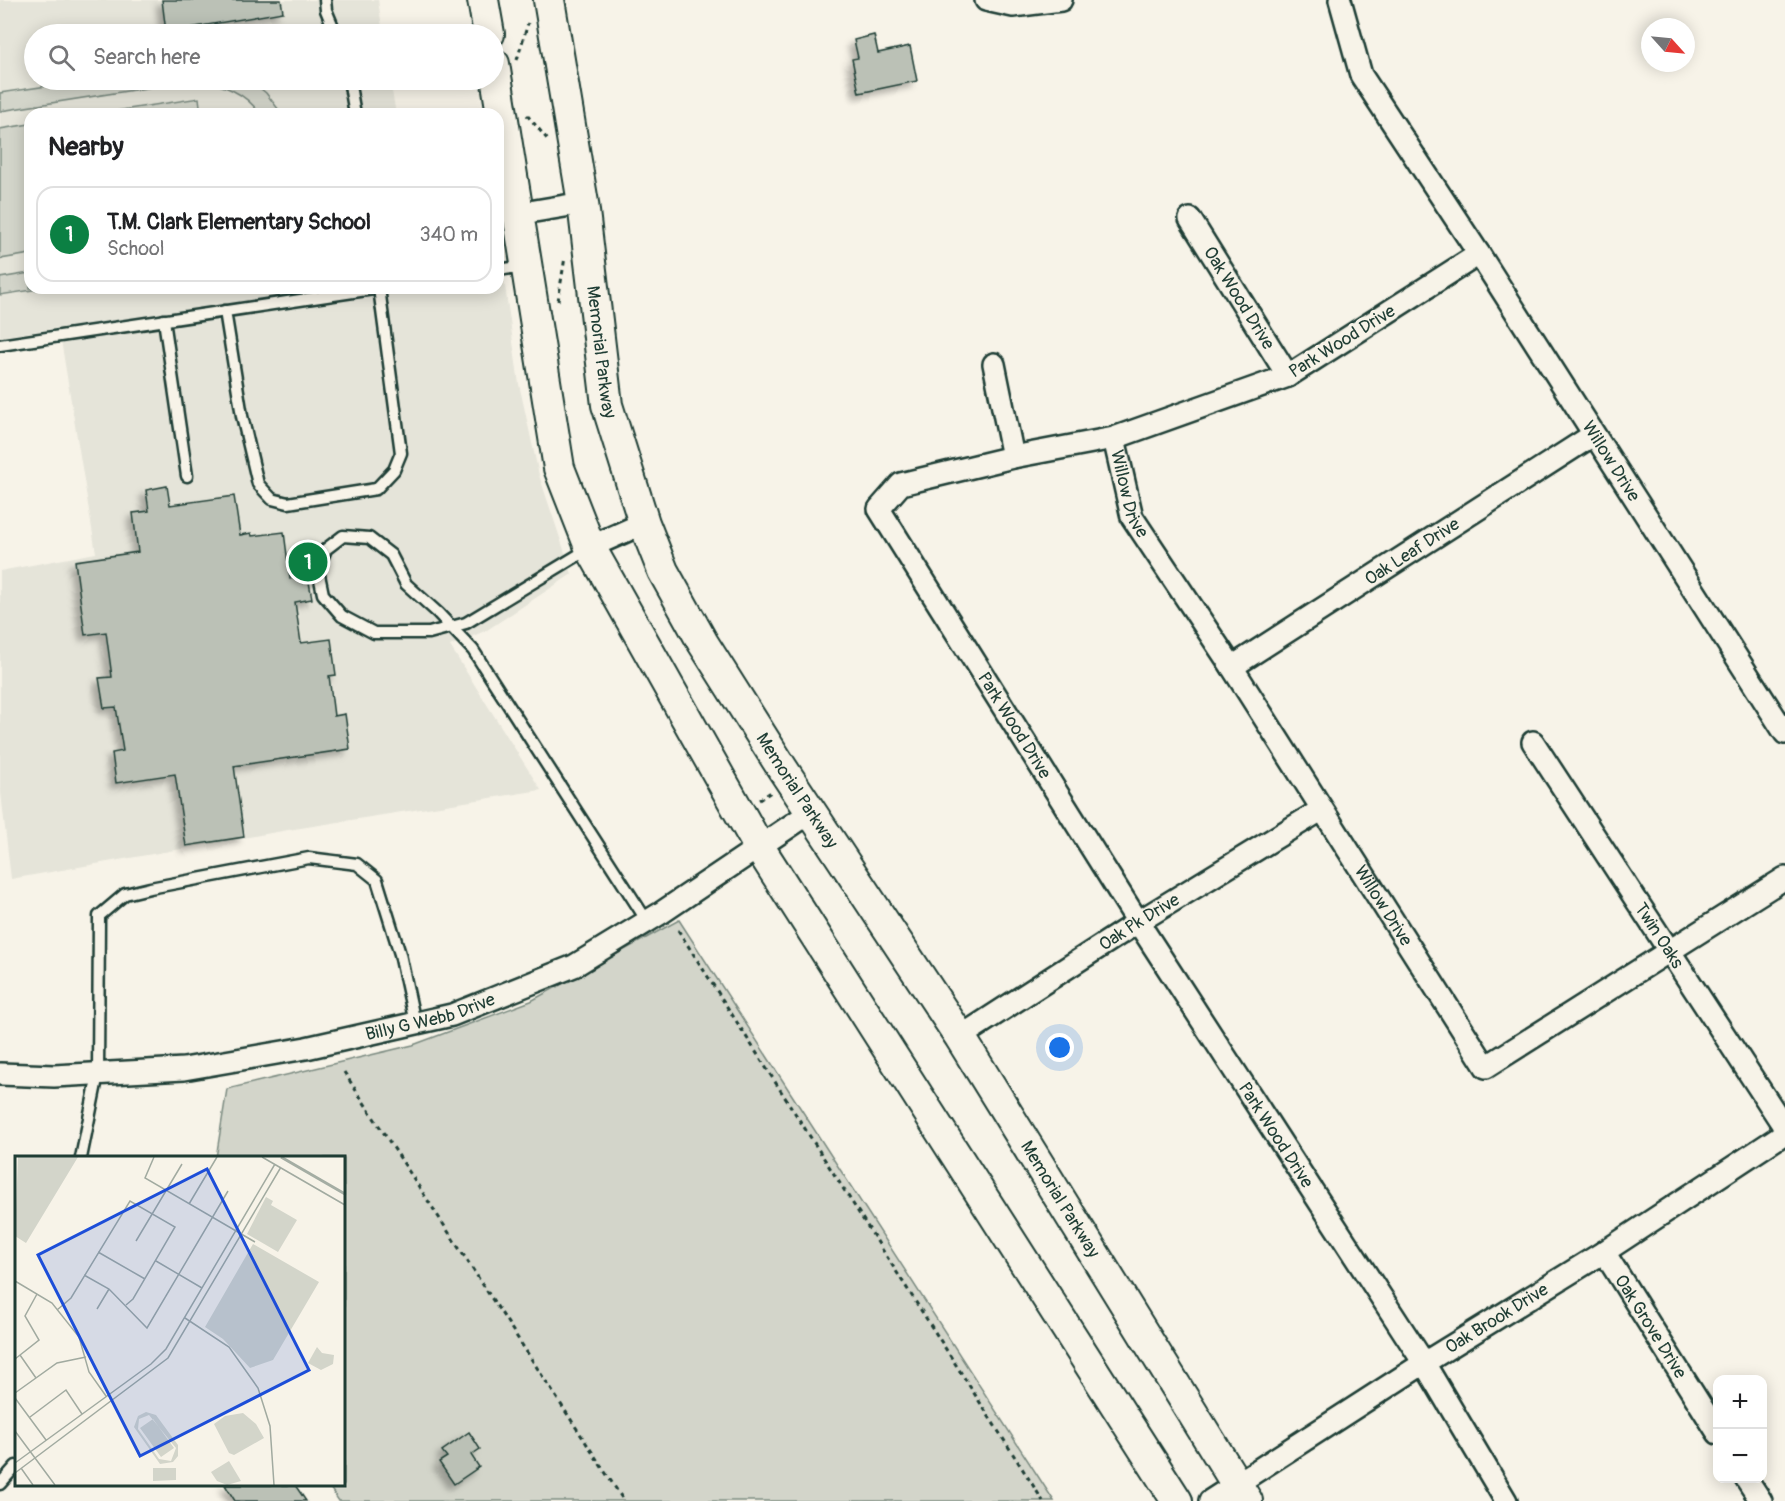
<!DOCTYPE html>
<html lang="en">
<head>
<meta charset="utf-8">
<style>
	:root { --surface:#fff; --page:#f6f6f6; --text:#202124; --muted:#757577; --line:#e0e0e0; --accent:#0b8043 }
	body { margin:0; font-family:Pangolin,sans-serif; background:var(--page); color:var(--text) }
	.controls { position:absolute; right:18px; bottom:18px; display:grid; overflow:hidden; border-radius:12px; box-shadow:0 3px 15px #0003 }
	.controls button { width:54px; height:54px; display:grid; place-items:center; padding:0; border:0; border-bottom:2px solid var(--line); background:var(--surface); color:var(--text); font:30px sans-serif }
	.compass { position:absolute; left:1641px; top:18px; width:54px; height:54px; border-radius:50%; background:var(--surface); box-shadow:0 3px 15px #0003; rotate:117deg }
	.you { position:absolute; left:1060px; top:1048px; width:21px; height:21px; margin:-15px; border:4px solid #fff; border-radius:50%; background:#1a73e8; box-shadow:0 0 0 9px #1a73e833 }
	.badge { display:grid; place-items:center; width:39px; height:39px; border-radius:50%; background:var(--accent); color:#fff; font-size:20px; font-weight:700 }
	.pin { position:absolute; translate:-50% -50%; border:3px solid #fff; box-shadow:0 2px 6px #0006 }
	.list { margin:0; padding:0; list-style:none }
	h2 { display:flex; justify-content:space-between; align-items:center; height:78px; margin:0; padding:0 24px; font-size:26px }
	h2 small { font-size:20px; font-weight:400; color:var(--muted) }
	.list li { display:grid; grid-template-columns:39px 1fr auto; gap:18px; align-items:center; box-sizing:border-box; height:96px; margin:0 12px 12px; padding:0 12px; border:2px solid var(--line); border-radius:18px }
	.list b { display:block; font-size:22px; white-space:nowrap }
	.list p { margin:0; font-size:20px; white-space:nowrap; color:var(--muted) }
	.list em { font-size:20px; font-style:normal; color:var(--muted) }
	.icon { flex:none; width:33px; height:33px; fill:none; stroke:currentColor; stroke-width:2; stroke-linecap:round; stroke-linejoin:round }
	.map { position:relative; flex:none; width:1785px; height:1501px; overflow:hidden }
	.search { position:absolute; background:var(--surface); box-shadow:0 3px 15px #0003; left:24px; top:24px; width:480px; height:66px; display:flex; align-items:center; gap:15px; box-sizing:border-box; padding:0 21px; border-radius:33px; color:var(--muted); font-size:22px }
	.panel { position:absolute; background:var(--surface); box-shadow:0 3px 15px #0003; left:24px; top:108px; width:480px; height:186px; border-radius:18px }
	.map>svg:first-child { display:block }
	.built { fill:#e5e4d9 }
	.green { fill:#d3d5ca; stroke:#79897f; stroke-width:1.5 }
	.building { fill:#bbc1b6; stroke:#1f3d34; stroke-width:1.5; filter:url(#shadow) }
	.lines { fill:none; stroke-linecap:round; stroke-linejoin:round }
	.lane-casing { stroke:#1f3d34; stroke-width:15 }
	.street-casing { stroke:#1f3d34; stroke-width:26 }
	.secondary-casing { stroke:#1f3d34; stroke-width:34 }
	.path { stroke:#1f3d34; stroke-width:3; stroke-dasharray:4.5 4.5; stroke-linecap:butt }
	.lane { stroke:#f7f3e8; stroke-width:10 }
	.street { stroke:#f7f3e8; stroke-width:21 }
	.secondary { stroke:#f7f3e8; stroke-width:30 }
	.labels { text-anchor:middle; stroke-width:6; stroke-linejoin:round; paint-order:stroke }
	.street-label { font-size:18px; fill:#1f3d34; stroke:#f7f3e8 }
	.inset-river { fill:none; stroke:#a4ada3; stroke-width:3 }
	.inset-road { fill:none; stroke:#a1aaa0; stroke-width:1.5 }
	.view { fill:#1d4ed8; fill-opacity:0.15; stroke:#1d4ed8; stroke-width:3 }
	.inset-edge { fill:none; stroke:#1f3d34; stroke-width:3 }
</style>
</head>
<body>
<div class="map">
<svg width="1785" height="1501" viewBox="0 0 1785 1501">
	<defs>
		<filter id="shadow"><feDropShadow dx="-5.5" dy="5.5" stdDeviation="3" flood-color="#0004"/></filter>
	</defs>
	<rect width="100%" height="100%" fill="#f7f3e8"/>
	<filter id="ink" filterUnits="userSpaceOnUse"><feTurbulence type="fractalNoise" baseFrequency=".0167" numOctaves="2"/><feDisplacementMap in="SourceGraphic" scale="12" xChannelSelector="R" yChannelSelector="G"/><feConvolveMatrix kernelMatrix="1 2 1 2 8 2 1 2 1" color-interpolation-filters="sRGB"/></filter>
	<g filter="url(#ink)">
		<polygon class="built" points="0,0 378,0 383,34 34,34 34,80 390,80 396,114 30,114 30,288 498,288 498,237 519,384 539,475 572,574 487,630 450,646 541,790 288,830 11,879 0,785 0,571 96,553 59,328 0,337"/>
		<g class="green">
			<path d="M88,80H250L266,93L282,114H260C245,92 222,84 197,80L0,111V93Z"/>
			<polygon points="199,98 201,114 96,114"/>
			<polygon points="30,124 30,254 0,259 0,129"/>
			<polygon points="30,273 30,288 46,288 0,295 0,278"/>
			<polygon points="679,920 1054,1501 339,1501 328,1485 344,1484 344,1158 216,1158 227,1089 413,1045 531,1001"/>
		</g>
		<g class="building">
			<polygon points="162,0 281,0 283,12 166,32"/>
			<polygon points="874,35 878,53 910,46 917,81 859,93 852,59 858,58 854,40"/>
			<polygon points="167,486 170,505 234,496 240,535 251,533 252,536 284,532 290,579 308,576 312,599 295,602 301,643 331,639 336,675 329,676 334,716 345,714 350,749 234,766 244,837 186,846 175,774 116,783 112,753 123,751 116,707 104,708 99,678 112,677 106,632 85,635 75,561 138,552 133,513 149,511 146,490"/>
			<polygon points="469,1432 480,1449 471,1455 479,1467 454,1484 439,1462 447,1457 442,1451"/>
			<polygon points="225,1485 295,1485 306,1501 235,1501"/>
		</g>
		<g class="lines">
			<defs>
				<g id="lane">
					<polyline points="325,0 326,10 336,34"/>
					<polyline points="349,80 355,114"/>
					<polyline points="498,270 525,266"/>
					<polyline points="225,311 242,416 258,484 272,499 288,503 376,489 394,470 401,453 379,288"/>
					<polyline points="164,320 187,476"/>
					<polyline points="0,345 380,288"/>
					<polyline points="590,548 466,623 429,633 374,633 342,616 323,594 318,570 326,549 343,536 369,538 391,555 406,584 438,613 473,650 647,921"/>
					<polyline points="81,1158 98,1074 99,916 125,894 150,888 309,858 357,864 377,880 400,954 415,1023"/>
					<polyline points="0,1484 16,1466"/>
				</g>
				<g id="street">
					<polyline points="986,0 1013,6 1061,0"/>
					<path id="s1" d="M1340,0L1361,75L1479,254L1785,733"/>
					<polyline points="517,214 583,203"/>
					<path id="s2" d="M1190,219L1288,376"/>
					<path id="s3" d="M1479,254L1288,376L1114,438L1013,457L901,484L879,509L1138,922L1424,1363L1506,1501"/>
					<polyline points="994,364 1013,457"/>
					<path id="s4" d="M1114,438L1132,517L1232,667L1486,1067L1785,878"/>
					<polyline points="590,547 644,523"/>
					<path id="s5" d="M1232,667L1593,435"/>
					<path id="s6" d="M1533,742L1785,1128"/>
					<path id="s7" d="M960,1037L1138,922L1321,810"/>
					<path id="s8" d="M0,1074L54,1076L184,1069L306,1048L452,1015L574,966L661,913L811,812"/>
					<path id="s9" d="M1604,1252L1718,1433"/>
					<polyline points="1746,1478 1761,1501"/>
					<path id="s10" d="M1210,1501L1424,1363L1604,1252L1785,1133"/>
				</g>
				<g id="secondary">
					<polyline points="483,0 489,34"/>
					<path id="s11" d="M549,0L583,203L607,405L644,523L663,571L703,643L782,768L960,1037L1247,1501"/>
					<polyline points="494,64 559,468 590,547 759,847 1177,1501"/>
				</g>
			</defs>
			<use href="#lane" class="lane-casing"/>
			<use href="#street" class="street-casing"/>
			<use href="#secondary" class="secondary-casing"/>
			<g class="path">
				<polyline points="517,60 528,23"/>
				<polyline points="527,115 548,140"/>
				<polyline points="558,301 565,257"/>
				<polyline points="759,800 771,792"/>
				<polyline points="678,930 1043,1501"/>
				<polyline points="344,1072 624,1501"/>
			</g>
			<use href="#lane" class="lane"/>
			<use href="#street" class="street"/>
			<use href="#secondary" class="secondary"/>
		</g>
	</g>
	<g class="labels">
		<g class="street-label">
			<text dy="6" stroke="none"><textPath href="#s2" startOffset="93">Oak Wood Drive</textPath></text>
			<text transform="translate(1342 341) rotate(-32)" y="6">Park Wood Drive</text>
			<text dy="6" stroke="none"><textPath href="#s11" startOffset="356">Memorial Parkway</textPath></text>
			<text dy="6" stroke="none"><textPath href="#s1" startOffset="538">Willow Drive</textPath></text>
			<text dy="6" stroke="none"><textPath href="#s4" startOffset="58">Willow Drive</textPath></text>
			<text dy="6" stroke="none"><textPath href="#s5" startOffset="214">Oak Leaf Drive</textPath></text>
			<text dy="6" stroke="none"><textPath href="#s3" startOffset="918">Park Wood Drive</textPath></text>
			<text dy="6" stroke="none"><textPath href="#s11" startOffset="842">Memorial Parkway</textPath></text>
			<text dy="6" stroke="none"><textPath href="#s4" startOffset="544">Willow Drive</textPath></text>
			<text dy="6" stroke="none"><textPath href="#s7" startOffset="213">Oak Pk Drive</textPath></text>
			<text dy="6" stroke="none"><textPath href="#s6" startOffset="231">Twin Oaks</textPath></text>
			<text dy="6" stroke="none"><textPath href="#s8" startOffset="436">Billy G Webb Drive</textPath></text>
			<text dy="6" stroke="none"><textPath href="#s3" startOffset="1404">Park Wood Drive</textPath></text>
			<text dy="6" stroke="none"><textPath href="#s11" startOffset="1328">Memorial Parkway</textPath></text>
			<text dy="6" stroke="none"><textPath href="#s10" startOffset="340">Oak Brook Drive</textPath></text>
			<text dy="6" stroke="none"><textPath href="#s9" startOffset="88">Oak Grove Drive</textPath></text>
		</g>
	</g>
	<g transform="translate(15 1156)">
		<rect width="330" height="330" fill="#f7f3e8"/>
		<path d="M3,1H63L11,87L0,80ZM251,41L258,45L256,49L282,64L263,96L232,78ZM238,88L304,126L258,204L235,212L208,183L190,171ZM302,191L307,197L319,199L318,208L306,214L293,207ZM131,256L141,259L163,289V300L158,306L145,308L119,271L123,260ZM134,259L161,292L156,305L144,303L123,273L124,263ZM228,257L241,268L249,282L219,299L214,297L199,268L210,260ZM138,263L159,292L146,301L125,272ZM214,305L226,325L212,329L202,325L196,316ZM138,312H161V324L138,325Z" fill="#d3d5ca" fill-rule="evenodd"/>
		<path class="inset-river" d="M266,1L330,38"/>
		<path class="inset-road" d="M139,1L130,22L240,86M247,1L330,49M174,48L202,1M121,85L167,8M83,96L130,123M141,105L187,132M69,119L94,133L132,172L213,35M0,125L37,147L64,181L74,216L91,240M82,153L94,133M42,154L56,142L115,45L160,71L118,143L111,149M170,162L214,191L243,232L255,270L259,329M5,199L21,222M0,203L24,184L10,160L22,138M0,237L42,207L71,201M0,242L31,284M15,261L51,234L67,258M0,275L40,329M0,307L136,208L151,193L260,8M6,312L18,329M0,317L153,202L266,11"/>
		<path class="view" d="M192,13L294,214L125,300L23,99Z"/>
		<rect width="330" height="330" class="inset-edge"/>
	</g>
</svg>
<div class="controls">
<button>+</button>
<button>−</button>
</div>
<svg class="compass" viewBox="-18 -18 36 36"><path d="M0-13l5 13h-10z" fill="#e53935"/><path d="M0 13l5-13h-10z" fill="#757577"/></svg>
<div class="you"></div>
<div class="pin badge" style="left:308px;top:562px">1</div>
<div class="search"><svg class="icon" aria-label="search" viewBox="0 0 24 24"><circle cx="10" cy="10" r="6"/><path d="M15 15l6 6"/></svg>Search here</div>
<section class="panel">
<h2>Nearby<small></small></h2>
<ul class="list">
<li><span class="badge">1</span><div><b>T.M. Clark Elementary School</b><p>School</p></div><em>340 m</em></li>
</ul>
</section>
</div>
</body>
</html>
